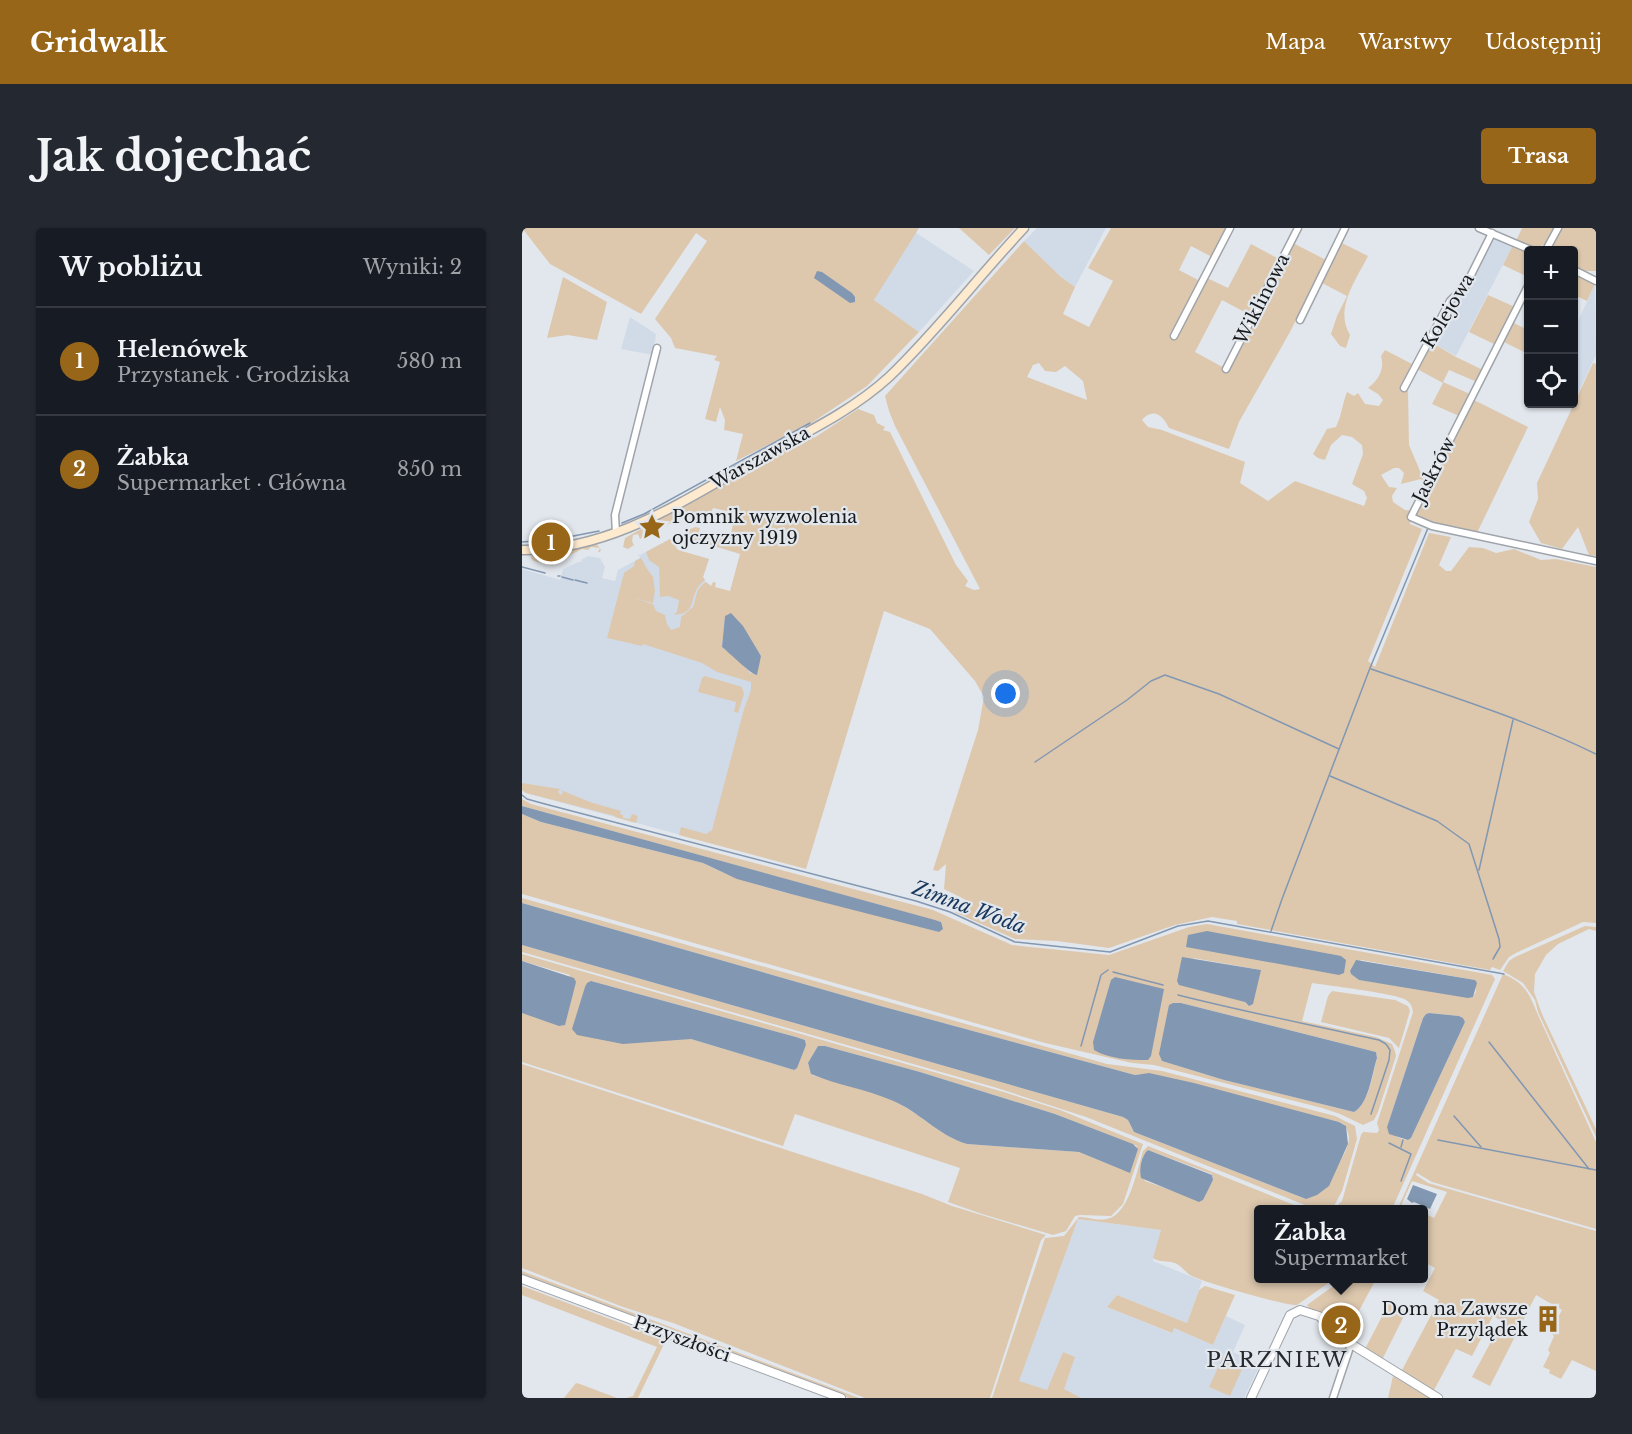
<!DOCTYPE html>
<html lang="pl">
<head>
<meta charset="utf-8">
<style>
	:root { --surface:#171b24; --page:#242831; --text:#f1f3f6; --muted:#9ea1a6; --line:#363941; --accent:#986619 }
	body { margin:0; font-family:"Libre Baskerville",serif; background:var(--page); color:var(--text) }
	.controls { position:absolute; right:18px; top:18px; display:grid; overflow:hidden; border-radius:6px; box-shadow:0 2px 4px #0004 }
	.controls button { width:54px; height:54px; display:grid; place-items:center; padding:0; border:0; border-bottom:2px solid var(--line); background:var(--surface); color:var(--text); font:30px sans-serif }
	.you { position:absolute; left:484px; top:466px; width:21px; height:21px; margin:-15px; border:4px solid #fff; border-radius:50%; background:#1a73e8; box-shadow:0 0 0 9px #1a73e833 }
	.badge { display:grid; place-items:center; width:39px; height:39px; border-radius:50%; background:var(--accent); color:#fff; font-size:20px; font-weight:700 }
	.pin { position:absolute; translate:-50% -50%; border:3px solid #fff; box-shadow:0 2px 6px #0006 }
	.popup { position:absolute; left:732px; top:977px; width:174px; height:78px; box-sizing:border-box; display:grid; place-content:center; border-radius:6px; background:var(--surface); filter:drop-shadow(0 2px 4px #0005); font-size:20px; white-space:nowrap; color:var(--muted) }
	.popup b { font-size:22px; color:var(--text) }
	.popup::after { content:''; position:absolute; left:50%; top:100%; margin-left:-12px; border:12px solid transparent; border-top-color:var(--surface) }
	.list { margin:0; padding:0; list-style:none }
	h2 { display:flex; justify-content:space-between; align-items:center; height:78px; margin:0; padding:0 24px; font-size:26px }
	h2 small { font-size:20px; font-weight:400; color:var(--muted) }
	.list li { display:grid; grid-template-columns:39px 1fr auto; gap:18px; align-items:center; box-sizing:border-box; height:108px; padding:0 24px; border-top:2px solid var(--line) }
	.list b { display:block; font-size:22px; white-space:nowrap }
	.list p { margin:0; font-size:20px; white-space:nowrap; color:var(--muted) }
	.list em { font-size:20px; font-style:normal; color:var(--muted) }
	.icon { flex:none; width:33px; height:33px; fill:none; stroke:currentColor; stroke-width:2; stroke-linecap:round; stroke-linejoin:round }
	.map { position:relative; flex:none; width:1074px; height:1170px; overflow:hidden; border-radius:6px }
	header { display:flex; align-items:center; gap:36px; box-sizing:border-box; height:84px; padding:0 30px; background:var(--accent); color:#fff }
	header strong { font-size:28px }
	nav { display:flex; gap:33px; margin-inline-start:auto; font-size:21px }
	.intro { display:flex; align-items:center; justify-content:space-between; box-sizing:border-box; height:144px; padding:0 36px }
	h1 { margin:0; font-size:42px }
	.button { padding:15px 27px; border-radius:6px; background:var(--accent); color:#fff; font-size:21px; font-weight:700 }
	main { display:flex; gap:36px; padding:0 36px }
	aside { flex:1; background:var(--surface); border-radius:6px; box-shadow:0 2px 4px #0004 }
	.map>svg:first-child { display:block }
	.built { fill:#d1dbe8 }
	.green { fill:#ddc8ae; fill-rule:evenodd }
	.water { fill:#8297b1 }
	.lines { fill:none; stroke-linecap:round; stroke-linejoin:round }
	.stream { stroke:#8297b1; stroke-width:1.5 }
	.minor-casing { stroke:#9fa4aa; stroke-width:9 }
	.tertiary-casing { stroke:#9fa4aa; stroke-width:10 }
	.secondary-casing { stroke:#9fa4aa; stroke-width:11 }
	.minor { stroke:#fff; stroke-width:6 }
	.tertiary { stroke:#fff; stroke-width:8 }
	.secondary { stroke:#feeacf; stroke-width:8 }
	.labels { text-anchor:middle; stroke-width:4.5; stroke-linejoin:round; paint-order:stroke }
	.street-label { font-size:18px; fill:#181a1c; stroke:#e2e7ed }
	.poi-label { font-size:18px; fill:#181a1c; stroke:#e2e7ed; text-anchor:start }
	.water-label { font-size:20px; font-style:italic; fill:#17365b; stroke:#e2e7ed }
	.quarter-label { font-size:21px; letter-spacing:1.5px; fill:#262a2f; stroke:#e2e7ed }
</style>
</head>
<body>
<header>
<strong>Gridwalk</strong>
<nav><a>Mapa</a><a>Warstwy</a><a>Udostępnij</a></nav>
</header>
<div class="intro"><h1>Jak dojechać</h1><a class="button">Trasa</a></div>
<main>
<aside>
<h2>W pobliżu<small>Wyniki: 2</small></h2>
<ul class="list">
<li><span class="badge">1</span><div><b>Helenówek</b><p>Przystanek · Grodziska</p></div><em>580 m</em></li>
<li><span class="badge">2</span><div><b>Żabka</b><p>Supermarket · Główna</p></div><em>850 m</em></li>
</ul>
</aside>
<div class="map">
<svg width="1074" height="1170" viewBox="0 0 1074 1170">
	<rect width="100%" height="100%" fill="#e2e7ed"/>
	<g class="built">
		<polygon points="515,0 584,0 553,59 539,49 502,13"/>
		<polygon points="393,4 452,43 397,104 352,72"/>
		<polygon points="970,8 991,17 934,128 909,114 932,71"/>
		<polygon points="1073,56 1074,127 1052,174 1052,102"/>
		<polygon points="108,89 134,106 131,127 99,121"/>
		<polygon points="148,311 156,322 187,331 181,349 235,448 192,616 4,565 0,562 0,341 38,352 41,341 56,334 60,334 59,332 66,328 78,330 83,339 80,350 93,353 96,342 118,330 116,326 118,327"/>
		<polygon points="556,991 639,1002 631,1033 680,1053 665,1095 595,1067 585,1079 649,1105 652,1100 691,1117 704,1088 723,1097 711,1124 738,1137 722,1170 545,1170 542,1161 541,1124 525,1163 496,1153"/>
	</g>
	<g class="green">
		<polygon points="0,0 397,0 352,72 397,104 345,158 288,196 214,233 221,206 202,202 203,192 198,179 194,194 183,191 198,134 192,132 195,128 153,120 149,110 133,91 185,13 174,5 119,86 28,36"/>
		<polygon points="437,0 493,0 467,27"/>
		<path d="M589,0H705L690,29L669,18L657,42L678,53L685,50L706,60L729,16L757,31L728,87L700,72L673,124L706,142L771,15L804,32L768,104L717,194L707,221L647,200C641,187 631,179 620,192L626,199L640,202L723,234L718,255L746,273L773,253L842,278L845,270L842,263L830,256L841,226L840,217L830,209L820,207L809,217L803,232L796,230L791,226L805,201L814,199C820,186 820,177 825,164L832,168L836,165L843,176L857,178L861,172L856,166L846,160C856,152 863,142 859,128L863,122L890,136L878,160L886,163L887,217L904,257L950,171L1006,199L954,307L888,293V296L900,301L846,433L853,439L907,305L929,309L917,337L924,343H929L947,319L961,320L974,325L992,321L1019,332L1034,331L1074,339V695L1061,694L994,725L987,729L978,742L970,739L968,742L715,696V693L690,689L653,697L587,720L535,713L493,711L432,684L444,685L447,676L442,671L422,661L424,636L416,643L411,642L456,502L462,469L453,453L408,401L362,383L284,641L157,607L159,599L184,606L190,602L222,481L229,462V454L195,444L180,435L121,416L120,418L85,410L102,345L112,338L113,333L119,330C123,337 126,343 131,349L133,363L131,375L112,370L131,376L134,383L143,387L145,396L149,402L158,399L159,389L171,379C175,368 173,361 184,354L189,358L191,354L194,355L193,359L208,363L218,326L169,311L165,314L162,304L173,299L178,300L177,304L208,311L213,285L191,280L189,285L182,284L179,291H171L168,285L118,311L116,306L111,307L110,313L112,317L106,321L101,319L103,310L289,206L292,210L336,181L352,187L355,195L363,199L361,202L368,204L434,337L446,353L443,358L452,362L458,361L373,198L367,183L363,168L502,13L539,49L553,59L541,86L567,99L591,53L566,40ZM517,135L523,143L534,144L543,138L561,153L565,172L505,149L511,137ZM872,240H877L882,245L879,256L899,251L904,258L893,283L883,282L871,274L870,268L875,260L867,259L859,247ZM203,388L214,390L239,428L229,446L218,433L200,419Z"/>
		<path d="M1000,0H1034C1021,22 1018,22 994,13Z"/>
		<polygon points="1040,0 1074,0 1074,43 1059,43 1052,39 1052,22 1028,22 1033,9"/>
		<path d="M818,14L846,28C834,52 812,81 828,107L824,120L818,118L809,106L815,88L825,68L798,54Z"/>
		<polygon points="991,17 992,19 1006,24 1006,49 981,37"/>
		<polygon points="1052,46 1073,56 1065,73 1052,67"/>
		<polygon points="41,49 85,74 75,112 46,107 25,110"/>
		<polygon points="966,67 993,79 974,117 947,104"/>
		<polygon points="990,94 1006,102 1006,126 982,114"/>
		<polygon points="909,114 934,129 961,142 956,149 955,154 927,142 921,154 948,166 937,188 910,176 921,155 895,141"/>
		<polygon points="1071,135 1074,136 1074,328 1067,327 1056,299 1040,321 1019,315 1007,294 1016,271 1015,255"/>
		<path d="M148,311L156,322L187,331L181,349L183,352C164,366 178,386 152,387L155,384L157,372L146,368L138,369L137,339L127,332L124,324Z"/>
		<polygon points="74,315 79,322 78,324 76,324 78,320 69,319 66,322 60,321 29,337 12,333 9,330 10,326"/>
		<polygon points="183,448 220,459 222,466 216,485 212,484 214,474 176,464 180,450"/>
		<polygon points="0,555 38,561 36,564 39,567 41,564 39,562 68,574 99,583 98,586 101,587 101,590 108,591 110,586 116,588 114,595 93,589 93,588 4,565 0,562"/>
		<path d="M0,571L9,576L411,682L490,717L587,727L667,699L685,696L970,747L973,751L870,981H812L820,973L839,907L841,904L855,905L857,902L855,895L891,784C890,779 889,775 884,772C876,766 804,757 790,755L780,793L854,809L870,816L873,823L874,828L856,884L852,892L841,897L818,886L800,880L632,837L610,835L523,815L0,666V586L19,594L181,635C220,655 266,666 309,675C345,683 381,694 417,704L419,694L0,578ZM671,730L739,742L725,777L723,774ZM839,732L953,752L954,764L951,769L838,752L829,746L828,743ZM651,775H659L854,824L855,830C851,845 847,876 832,884L702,852L640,833ZM907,785L937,788L941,790L943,794L889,910L886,912C876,911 872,907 865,899L901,790L904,786Z"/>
		<path d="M0,670L585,836L640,843L813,888L833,898L835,911L820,963L811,980L793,981L564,889L475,860L0,724V717L601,889L606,892L612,904L784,971C798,957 825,932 827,911C827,906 825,902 823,897L817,894L622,846L613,847L355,777L0,675Z"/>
		<polygon points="1063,698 1074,699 1074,703 1067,701 1036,716 1024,727 1013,746 1012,764 1020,786 1074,901 1074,909 1016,784 1013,772 1001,755 981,743 987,733 993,729"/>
		<path d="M0,726L485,865L538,882L621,916L601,976L589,988L558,987L553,988L544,1003L531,1007L460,986L426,974L438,940L273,886L261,918L0,834V785L18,790L48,747L0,733ZM69,753L274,809L283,812L284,817L272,842L169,811ZM296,818H303L398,844L533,886L615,918L601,942L557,924L445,916C416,907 397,884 370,872C345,861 316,855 290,847L286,836Z"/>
		<path d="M981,746C1003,755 1007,765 1016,787L1074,914V1001L910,954L895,945L894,947L906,955L1074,1003V1143L1050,1132L1039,1151L1027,1145L1028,1142L1021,1139L1028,1125L1026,1122L1032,1108L1028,1104L1040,1082L1014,1067L968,1158L950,1149L980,1093L971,1088L950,1128L934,1121L911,1164L879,1144L917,1072L901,1063L913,1040L902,1034V997L906,987L912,990L925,964L890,953L878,980L880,981H876V980Z"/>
		<polygon points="810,763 873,772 886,778 888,783 877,820 867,810 799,794 806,768"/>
		<polygon points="0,836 400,966 430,978 524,1007 519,1012 468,1170 343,1170 151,1095 101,1079 0,1040"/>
		<path d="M626,918L782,981L736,982V1050L812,1051L775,1077C765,1078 679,1054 668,1047C662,1043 660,1038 653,1035C645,1032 638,1035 631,1030L639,1002L556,991L497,1153L525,1162L541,1124L553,1129L542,1161L559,1170H470L523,1010L542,1008L557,989C565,989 576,993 585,991C607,987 615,942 621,923ZM626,922L690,946L691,952L680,973L623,953C617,942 617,931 626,922Z"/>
		<polygon points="0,1043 337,1170 327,1170 0,1048"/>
		<polygon points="821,1051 854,1051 831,1094 814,1083 808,1095 788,1081 785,1077"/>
		<polygon points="0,1058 144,1112 116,1170 104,1170 111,1168 135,1119 0,1067"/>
		<polygon points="683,1058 713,1067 691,1117 652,1100 650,1105 585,1079 595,1067 665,1095 677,1062"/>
		<polygon points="867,1075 884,1084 860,1132 843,1121"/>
		<polygon points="701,1129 721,1139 708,1168 687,1159"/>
		<polygon points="871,1148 907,1170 866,1170"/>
		<polygon points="54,1155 58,1156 95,1170 42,1170"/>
	</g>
	<g class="water">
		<polygon points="295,43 300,44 330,65 333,69 333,74 328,75 292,50"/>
		<path d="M209,385L221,398L239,428L235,447C227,445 208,425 200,419L203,388Z"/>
		<polygon points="0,578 413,692 419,694 421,701 417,704 269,666 215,651 181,635 19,594 0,586"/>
		<polygon points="0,675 355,777 613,847 627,845 672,855 817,894 824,898 826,916 807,958 795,967 784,971 612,904 606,892 601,889 0,717"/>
		<polygon points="685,703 819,728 824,732 822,745 817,747 664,719 666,707"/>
		<polygon points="660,729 739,742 731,776 727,778 723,774 657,757 655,753"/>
		<polygon points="834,732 953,752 955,755 951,769 946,770 837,752 829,746 828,743"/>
		<polygon points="0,733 52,750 54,754 43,797 37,798 0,785"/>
		<path d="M593,749L642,761L629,828L626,832C609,832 586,831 572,822L571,814L589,752Z"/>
		<polygon points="69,753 274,809 283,812 284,817 275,840 272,842 169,811 101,816 55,807 50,801 63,759 65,755"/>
		<path d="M651,775H659L854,824L855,830C850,845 847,876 832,884L702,852L640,833L637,826L647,777Z"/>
		<polygon points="907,785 937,788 941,790 943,794 889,910 886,912 867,906 865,899 901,790 904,786"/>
		<path d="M296,818H303L398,844L533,886L611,916L616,921L608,945L557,924L445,916C415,907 397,883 369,872C343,861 315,857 289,846L286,835Z"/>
		<path d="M626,922L690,947L691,952L681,972L677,974L619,950C617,941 619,928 626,922Z"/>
		<polygon points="891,957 915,966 908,981 892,974 890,975 885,971"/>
	</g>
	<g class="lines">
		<g class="stream">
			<polyline points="100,295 122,286 288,195"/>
			<polyline points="0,314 36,311 77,303"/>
			<polyline points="0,339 23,345"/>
			<polyline points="36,348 38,348"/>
			<polyline points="40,349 51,352"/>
			<polyline points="53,352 65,355"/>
			<path d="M849,441C925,467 1002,491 1074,526"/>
			<polyline points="513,534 605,472 629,453 643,447 697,466 817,521"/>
			<polyline points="808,548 915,593 947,616 977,711 978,719 971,731"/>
			<polyline points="0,567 5,571 23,576 394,673 428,684 493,714 588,724 656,698 686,693 982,746"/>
			<polyline points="957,642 991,492"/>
			<polyline points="749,703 760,671 848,440 906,300"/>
			<polyline points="591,744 641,757"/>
			<path d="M656,767C723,784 790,797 857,812L864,816L868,822L867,832L849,886"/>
			<polyline points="967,814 1067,941"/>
			<polyline points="559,818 579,747 586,742"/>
			<polyline points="932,888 959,919"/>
			<polyline points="916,912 1074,942"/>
			<polyline points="867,915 889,926 879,953"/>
			<polyline points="879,919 881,912"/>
		</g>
		<defs>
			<g id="minor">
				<polyline points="957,0 1009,22"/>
				<polyline points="1024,22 1036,0"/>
				<polyline points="1052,42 1074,53"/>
				<polyline points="1006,58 889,289 910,298 1074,333"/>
				<polyline points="778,92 823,0"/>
				<polyline points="652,108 708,0"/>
				<polyline points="704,141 776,0"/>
				<polyline points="882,160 928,73 944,57 970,5"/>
				<polyline points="94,305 93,287 135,120"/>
				<polyline points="811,1170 829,1116"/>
			</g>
			<g id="tertiary">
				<polyline points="0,1051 319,1170"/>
				<polyline points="729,1170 768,1087 778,1082 797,1088 829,1116 916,1170"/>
			</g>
			<path id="secondary" d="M0,322C90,323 164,271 239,229C283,205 330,183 367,149C415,103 456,49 502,0"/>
		</defs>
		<use href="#minor" class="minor-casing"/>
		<use href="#tertiary" class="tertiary-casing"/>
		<use href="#secondary" class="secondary-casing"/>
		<use href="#minor" class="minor"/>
		<use href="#tertiary" class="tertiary"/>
		<use href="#secondary" class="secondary"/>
	</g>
	<defs>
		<symbol id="sight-bare" viewBox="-9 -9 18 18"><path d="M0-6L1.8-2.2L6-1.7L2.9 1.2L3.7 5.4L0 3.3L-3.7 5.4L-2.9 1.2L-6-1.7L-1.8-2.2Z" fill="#986619" stroke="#e2e7ed" stroke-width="2.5" paint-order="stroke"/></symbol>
		<symbol id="building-bare" viewBox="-9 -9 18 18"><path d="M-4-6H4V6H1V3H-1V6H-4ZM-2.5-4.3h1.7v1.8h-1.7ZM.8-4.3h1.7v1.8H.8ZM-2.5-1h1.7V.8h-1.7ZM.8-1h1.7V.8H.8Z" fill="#986619" stroke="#e2e7ed" stroke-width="2.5" paint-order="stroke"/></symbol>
	</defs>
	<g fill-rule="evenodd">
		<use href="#sight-bare" x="111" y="280" width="38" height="38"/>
		<use href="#building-bare" x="1007" y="1072" width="38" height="38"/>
	</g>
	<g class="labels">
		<g class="street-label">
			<text transform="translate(740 71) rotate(-63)" y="6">Wiklinowa</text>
			<text transform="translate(926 83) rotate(-59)" y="6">Kolejowa</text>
			<text transform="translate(238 230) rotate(-29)" y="6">Warszawska</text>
			<text transform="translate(912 242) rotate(-63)" y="6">Jaskrów</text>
			<text transform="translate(160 1111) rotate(20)" y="6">Przyszłości</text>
		</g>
		<g class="poi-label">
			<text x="150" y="295">Pomnik wyzwolenia<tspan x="150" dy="21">ojczyzny 1919</tspan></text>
			<text x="1006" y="1087" text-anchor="end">Dom na Zawsze<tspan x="1006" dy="21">Przylądek</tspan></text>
		</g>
		<g class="water-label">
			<text transform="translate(447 679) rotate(20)" y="7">Zimna Woda</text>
		</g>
		<g class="quarter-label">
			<text x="755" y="1139">PARZNIEW</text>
		</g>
	</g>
</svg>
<div class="controls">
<button>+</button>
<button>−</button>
<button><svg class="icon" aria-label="locate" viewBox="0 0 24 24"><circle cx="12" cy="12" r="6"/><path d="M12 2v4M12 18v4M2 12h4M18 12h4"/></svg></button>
</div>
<div class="you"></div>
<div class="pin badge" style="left:29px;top:314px">1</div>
<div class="pin badge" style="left:819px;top:1097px">2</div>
<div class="popup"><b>Żabka</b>Supermarket</div>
</div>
</main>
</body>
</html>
